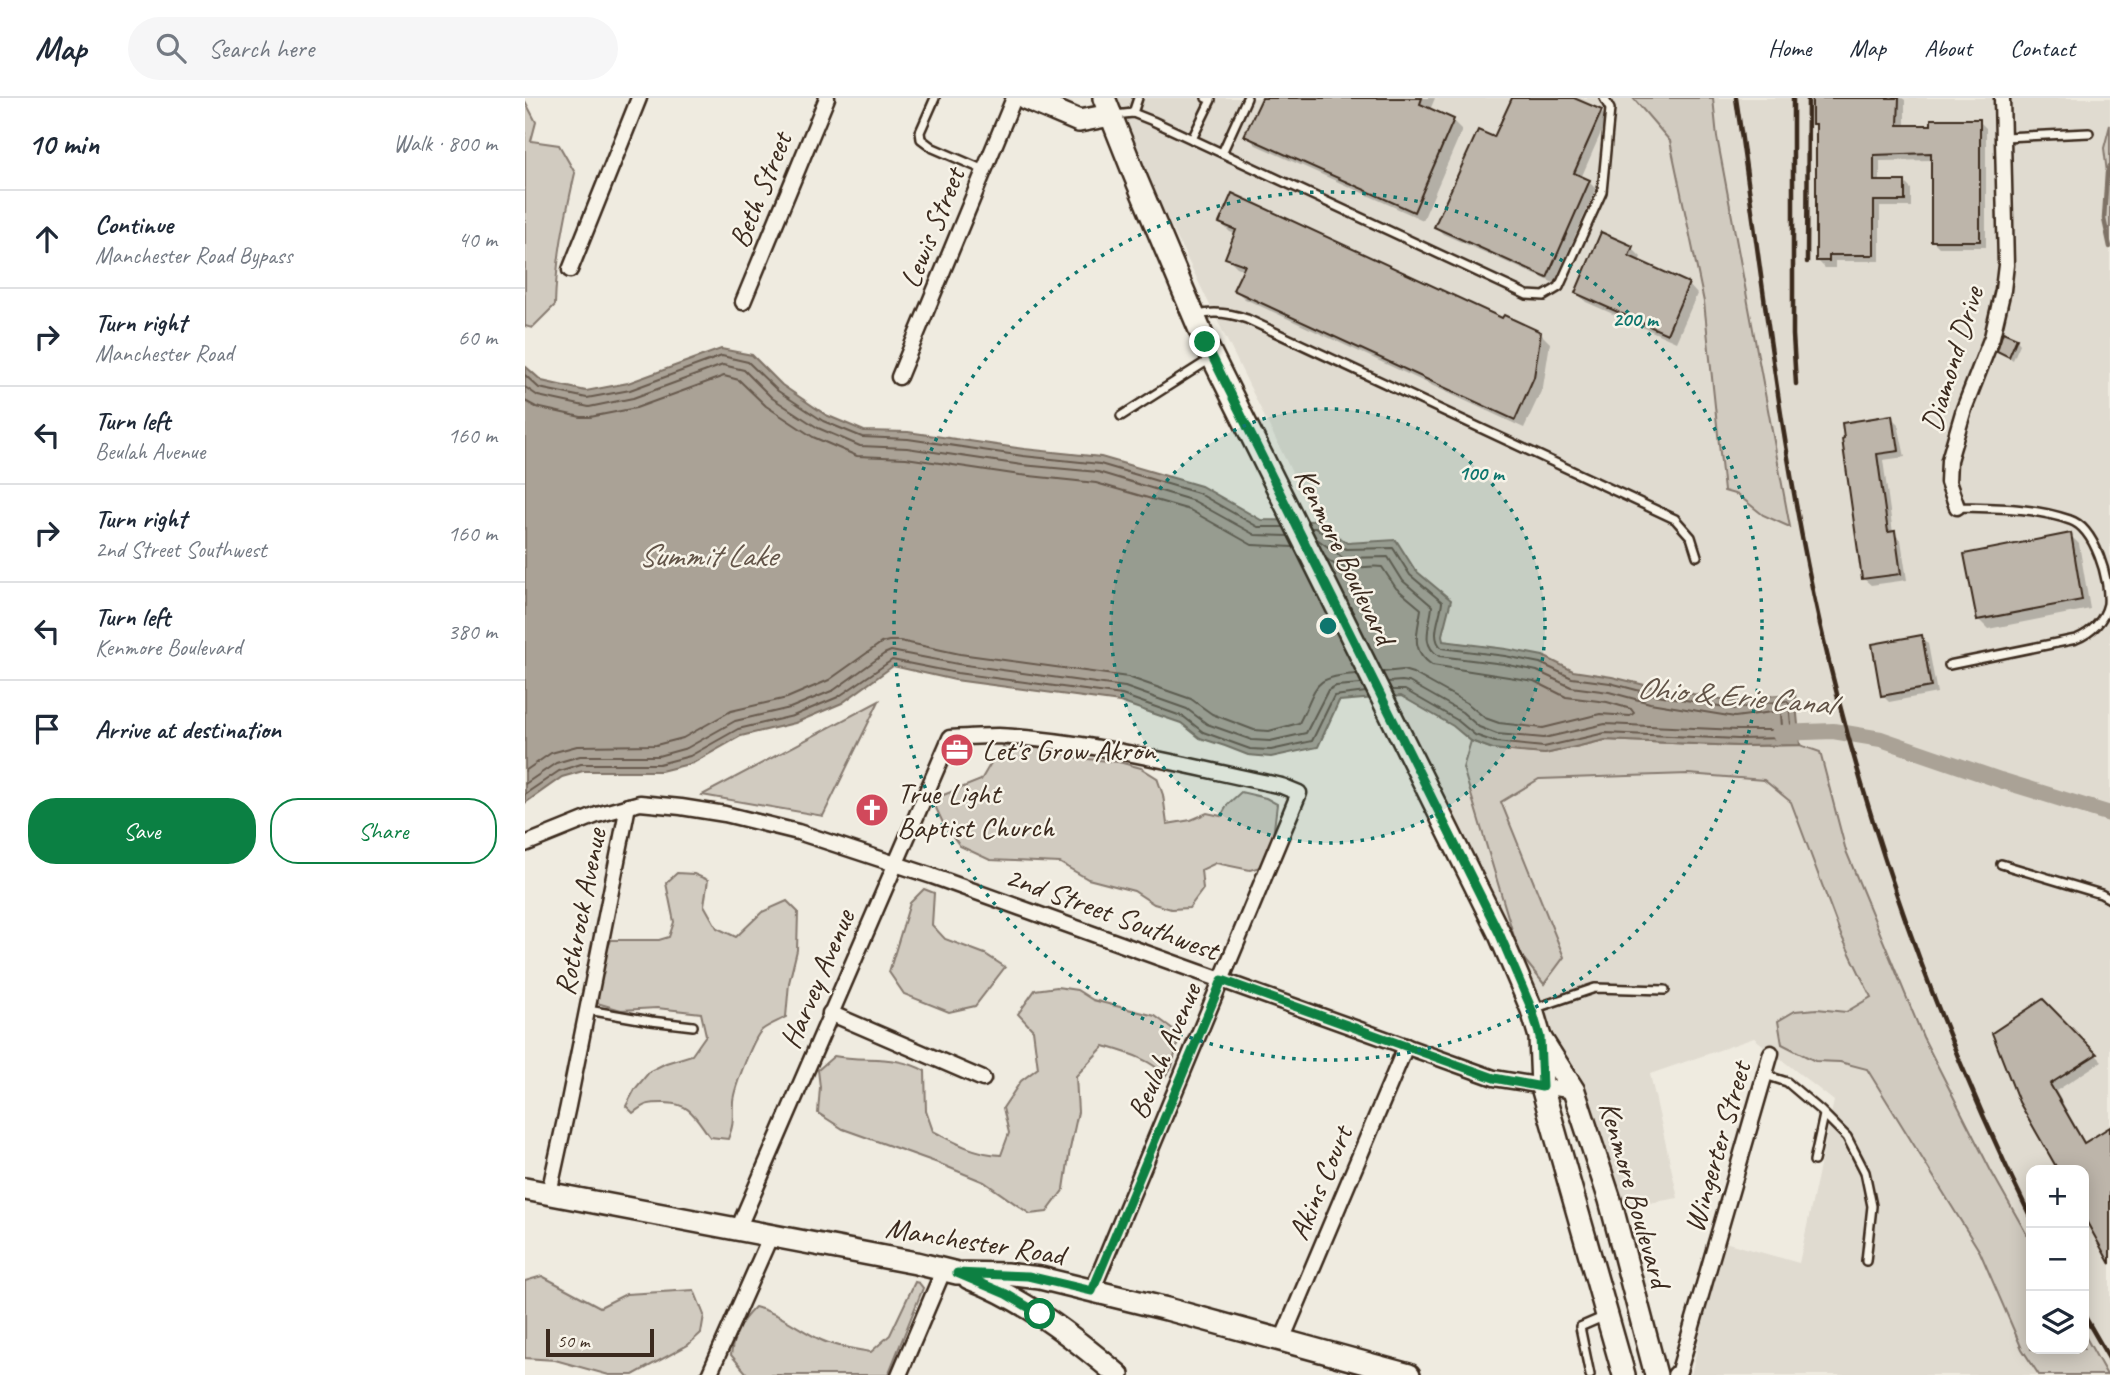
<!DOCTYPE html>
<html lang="en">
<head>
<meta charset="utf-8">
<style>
	:root { --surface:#fff; --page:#f6f6f7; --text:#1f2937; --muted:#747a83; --line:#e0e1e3; --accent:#0b8043 }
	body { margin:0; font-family:Caveat,sans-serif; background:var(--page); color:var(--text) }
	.controls { position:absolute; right:21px; bottom:21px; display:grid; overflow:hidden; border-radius:14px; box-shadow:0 4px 18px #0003 }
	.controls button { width:63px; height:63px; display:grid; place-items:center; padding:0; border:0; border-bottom:2px solid var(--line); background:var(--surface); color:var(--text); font:35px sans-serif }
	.scale { position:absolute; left:21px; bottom:18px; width:108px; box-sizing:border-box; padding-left:7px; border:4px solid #3b2a1e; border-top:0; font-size:19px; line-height:24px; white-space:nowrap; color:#3b2a1e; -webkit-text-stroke:5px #f7f3e8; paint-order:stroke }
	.stop { position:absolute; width:21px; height:21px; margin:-16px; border:5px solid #0b8043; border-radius:50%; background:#fff }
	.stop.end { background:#0b8043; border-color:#fff; box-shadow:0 2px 7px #0008 }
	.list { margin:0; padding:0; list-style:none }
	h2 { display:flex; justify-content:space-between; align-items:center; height:91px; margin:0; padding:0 28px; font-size:30px }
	h2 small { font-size:23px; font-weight:400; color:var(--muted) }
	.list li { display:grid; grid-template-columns:46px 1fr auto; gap:21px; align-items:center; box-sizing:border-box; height:98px; padding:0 28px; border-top:2px solid var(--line) }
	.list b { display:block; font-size:26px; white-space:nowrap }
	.list p { margin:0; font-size:23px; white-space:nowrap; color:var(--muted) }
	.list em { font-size:23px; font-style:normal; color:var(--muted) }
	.actions { display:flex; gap:14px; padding:21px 28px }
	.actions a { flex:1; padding:16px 0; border:2px solid var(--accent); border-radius:28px; text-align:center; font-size:24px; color:var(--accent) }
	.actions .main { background:var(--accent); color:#fff }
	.icon { flex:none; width:38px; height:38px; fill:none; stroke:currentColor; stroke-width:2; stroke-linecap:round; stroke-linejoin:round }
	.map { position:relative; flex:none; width:1585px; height:1277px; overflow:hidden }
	header { display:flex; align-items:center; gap:42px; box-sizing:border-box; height:98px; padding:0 35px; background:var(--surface); border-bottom:2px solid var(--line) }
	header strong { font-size:33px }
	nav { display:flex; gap:38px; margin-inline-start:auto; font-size:24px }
	.search { width:490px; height:63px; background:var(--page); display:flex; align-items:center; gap:18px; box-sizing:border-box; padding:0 24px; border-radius:38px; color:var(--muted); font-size:26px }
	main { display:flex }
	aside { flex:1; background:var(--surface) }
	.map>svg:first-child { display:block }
	.built { fill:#e0dbd0; fill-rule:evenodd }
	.green { fill:#d1cbc0; stroke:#867a6f; stroke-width:2 }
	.water { fill:#aaa296; stroke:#7e7266; stroke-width:2 }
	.shadow { fill:#0003 }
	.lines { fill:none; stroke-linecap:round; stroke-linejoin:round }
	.shore { stroke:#675a4e; stroke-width:2 }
	.stream { stroke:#7e7266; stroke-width:4.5 }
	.canal { stroke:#aaa296; stroke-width:16 }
	.building { fill:#bdb5aa; stroke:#3b2a1e; stroke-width:2 }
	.lane-casing { stroke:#3b2a1e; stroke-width:12 }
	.street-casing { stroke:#3b2a1e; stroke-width:19 }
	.secondary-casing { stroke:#3b2a1e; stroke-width:26 }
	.lane { stroke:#f7f3e8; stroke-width:7 }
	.street { stroke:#f7f3e8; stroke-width:14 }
	.secondary { stroke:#f7f3e8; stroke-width:21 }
	.rail { stroke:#3b2a1e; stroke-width:4.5 }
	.route { stroke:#0b8043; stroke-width:9 }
	.ring { fill:none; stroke:#0f766e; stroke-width:3.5; stroke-dasharray:3.5 7 }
	.labels { text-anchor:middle; stroke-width:5; stroke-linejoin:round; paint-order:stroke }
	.street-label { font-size:30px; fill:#3b2a1e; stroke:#f7f3e8 }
	.poi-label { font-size:30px; fill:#3b2a1e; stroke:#f7f3e8; text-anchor:start }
	.water-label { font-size:32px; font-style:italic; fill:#625448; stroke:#f7f3e8 }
	.centre { fill:#0f766e; stroke:#f7f3e8; stroke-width:3.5 }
	.ring-label { font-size:21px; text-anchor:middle; font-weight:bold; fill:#0f766e; stroke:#f7f3e8; stroke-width:5; stroke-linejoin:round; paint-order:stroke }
</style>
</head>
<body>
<header>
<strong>Map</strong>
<div class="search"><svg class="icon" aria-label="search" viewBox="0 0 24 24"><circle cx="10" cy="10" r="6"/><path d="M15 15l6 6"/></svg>Search here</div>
<nav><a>Home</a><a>Map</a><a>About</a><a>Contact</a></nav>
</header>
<main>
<aside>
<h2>10 min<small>Walk · 800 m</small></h2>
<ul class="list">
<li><svg class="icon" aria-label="ahead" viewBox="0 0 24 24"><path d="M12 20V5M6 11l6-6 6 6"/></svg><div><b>Continue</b><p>Manchester Road Bypass</p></div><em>40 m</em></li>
<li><svg class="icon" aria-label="right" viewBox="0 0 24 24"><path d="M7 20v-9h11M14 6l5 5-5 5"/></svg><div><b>Turn right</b><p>Manchester Road</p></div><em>60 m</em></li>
<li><svg class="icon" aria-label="left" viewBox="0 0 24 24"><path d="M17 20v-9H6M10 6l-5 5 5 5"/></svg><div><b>Turn left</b><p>Beulah Avenue</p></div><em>160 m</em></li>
<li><svg class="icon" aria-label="right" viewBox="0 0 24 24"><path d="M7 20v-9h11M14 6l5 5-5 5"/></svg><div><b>Turn right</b><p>2nd Street Southwest</p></div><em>160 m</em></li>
<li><svg class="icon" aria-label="left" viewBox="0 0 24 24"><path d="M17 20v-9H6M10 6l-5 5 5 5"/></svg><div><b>Turn left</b><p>Kenmore Boulevard</p></div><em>380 m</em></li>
<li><svg class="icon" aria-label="arrive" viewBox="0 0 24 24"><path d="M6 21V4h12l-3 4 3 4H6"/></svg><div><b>Arrive at destination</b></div></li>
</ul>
<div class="actions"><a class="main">Save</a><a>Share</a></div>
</aside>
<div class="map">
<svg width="1585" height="1277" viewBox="0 0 1585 1277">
	<rect width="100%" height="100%" fill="#efebe0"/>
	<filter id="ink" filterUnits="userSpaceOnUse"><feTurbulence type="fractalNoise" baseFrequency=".0143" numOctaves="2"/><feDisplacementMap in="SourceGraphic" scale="14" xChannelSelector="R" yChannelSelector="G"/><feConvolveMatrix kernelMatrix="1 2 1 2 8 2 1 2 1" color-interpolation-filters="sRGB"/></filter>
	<g filter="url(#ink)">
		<path class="built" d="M592,0H1585V1277H1166L1196,1143L1274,1165L1309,1003L1229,940L1125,976L1153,1100L1096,1110L822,487L626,87ZM1506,1072H1559V1251H1506Z"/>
		<g class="green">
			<polygon points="1108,0 1188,0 1192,39 1265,429 1238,417 1213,397 1199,393 1179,204 1145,43"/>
			<path d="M0,3L11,24L6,43L34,47L50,75C40,119 31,162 30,207L7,230L0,228Z"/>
			<polygon points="1585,27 1585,149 1579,121 1582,75 1579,50"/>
			<polygon points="354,603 298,718 177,697"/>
			<polygon points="1080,642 1213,648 1275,647 1295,654 1321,753 1398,939 1466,1073 1506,1144 1506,1251 1559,1251 1559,1236 1582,1277 1514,1277 1497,1251 1455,1154 1342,971 1315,964 1290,963 1257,946 1253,923 1270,913 1292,911 1321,914 1346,899 1316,837 1266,704 1239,682 1163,676 1014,681 976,704 1039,859 1019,886 994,855 938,670 946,643 968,651 1020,656"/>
			<polygon points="480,648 512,648 553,660 594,664 616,670 632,680 638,697 642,726 666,722 682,715 696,718 703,706 716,694 741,700 752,706 748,739 735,769 725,772 691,765 676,772 678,791 664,810 646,811 629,806 609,793 563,781 535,765 465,762 435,748 418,725 411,710 411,700 456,682 470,658"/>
			<path d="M152,775L169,776L183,782L179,807L192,830L211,839L237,814L262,803L273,814L272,852L264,885L261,919C254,923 243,927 237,932C228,940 209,991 208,1003C207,1021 210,1023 203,1041L185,1039C170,1019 166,1005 139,1005C123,1005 121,1005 108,1015L101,1008L110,991L125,973L141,965L167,957L181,937L176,915L132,910L96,912L72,905L77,864L86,842H134L144,839L149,824L141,785Z"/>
			<polygon points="399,791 409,795 407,827 420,841 460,856 480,869 450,908 424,914 379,896 364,874 385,805"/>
			<path d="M532,889L552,892L568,902L630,918L648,931L652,947L647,969L640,978C627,961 599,954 579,948L551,978L553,1014L545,1051L539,1091L522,1114L505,1116L459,1084L413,1065L318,1031L293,1015L295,989L293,972L309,958C342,964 369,956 400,973L401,1013L408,1033C430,1045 451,1056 476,1057L484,1035L478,1010L496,983L513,970L508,932L493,916L510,892Z"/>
			<polygon points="17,1178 75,1209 101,1196 169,1192 179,1217 176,1235 163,1247 108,1277 84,1277 30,1262 0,1260 0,1183"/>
			<path d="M390,1184L394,1185L398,1190L363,1277H223L206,1257C209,1235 214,1225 230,1209C255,1215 273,1231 296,1242C311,1249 330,1251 346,1254L365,1237Z"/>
		</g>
		<polygon class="water" points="196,251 227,257 257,287 301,317 339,333 383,334 499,351 576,359 676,388 736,422 793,423 822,445 871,442 890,472 926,502 917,537 918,543 981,551 1018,558 1048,573 1087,579 1128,589 1213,604 1239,598 1270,596 1275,647 1213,648 1080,642 1020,656 995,654 968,651 946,643 928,628 876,598 814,603 793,649 746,659 723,657 700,648 675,640 656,625 595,604 430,582 368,568 317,605 270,625 216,638 168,665 136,673 58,673 37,679 0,705 0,268 17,283 61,293 103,285"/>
		<g class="shadow">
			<polygon points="739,0 910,0 905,12 928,23 937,32 898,122 731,47 722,38"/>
			<polygon points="989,0 1045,0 1076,14 1082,21 1056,80 1064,84 1071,91 1029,185 918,136 911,129 970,42"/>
			<polygon points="1288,0 1377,0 1380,2 1380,28 1407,28 1454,23 1461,30 1461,149 1414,149 1407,142 1407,62 1355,63 1355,85 1379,84 1386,91 1386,109 1355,109 1355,163 1310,163 1310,170 1300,170 1293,163 1293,30 1289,25"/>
			<polygon points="696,125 1015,235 1025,245 1018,289 999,330 720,201 710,192 720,172 712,169 702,159 711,136 705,134"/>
			<polygon points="1107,150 1116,159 1114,164 1163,186 1172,196 1151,244 1061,204 1052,195"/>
			<polygon points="1491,241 1495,246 1488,262 1474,253"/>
			<polygon points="1366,319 1373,326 1380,359 1358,362 1368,435 1376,442 1382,482 1346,487 1339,481 1319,342"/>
			<polygon points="1545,437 1554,446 1565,511 1463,531 1453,521"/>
			<polygon points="1396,539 1403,546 1412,595 1364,604 1357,597"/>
			<polygon points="1518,903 1577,963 1531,993 1560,1045 1585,1031 1585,1162 1559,1115 1559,1072 1535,1072 1496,1003"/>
		</g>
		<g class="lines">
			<g class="shore">
				<polyline points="0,277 14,290 62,300 105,292 197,258 223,264 253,293 298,323 337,339 383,341 498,358 575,366 673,395 733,429 759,429"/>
				<polyline points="0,289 13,298 64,309 108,300 198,267 219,272 247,300 293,330 335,348 382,350 497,367 573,374 669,403 730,437 763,438"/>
				<polyline points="0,303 11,309 56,319 65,319 111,310 199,278 214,282 241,308 288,339 332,358 381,360 495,377 571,385 665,412 727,447 768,449"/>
				<path d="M786,430H791L821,451L868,450L885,477L917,504C916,519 904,539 917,550L980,558L1015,565L1047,580L1085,585L1127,596L1211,611L1240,605L1262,603L1264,606L1267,637L1264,640L1213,641L1080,635L1019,649L970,644L950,637L932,622L880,592H867"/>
				<path d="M792,441L818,460L863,459L878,483L907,508C906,526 894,546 914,558L979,566L1012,573L1046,589L1084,594L1125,605L1210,619L1254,613L1256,615L1257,629L1254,632H1213L1080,626L1019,640L972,636L954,629L937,614L884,584L877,583L863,584"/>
				<path d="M802,461C819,477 838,466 857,469L871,490L896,511C893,534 884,551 907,567L1009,583L1041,599L1082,604L1106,611L1109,615L1105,618L1075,616L1018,630L974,625L960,620L942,605L888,575L878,572L858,574"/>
				<path d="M0,673L26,655L52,648L131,647L158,640L206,613L262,600L304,582L356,545L364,543H375L435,556L603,579L666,601L687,616L729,632L744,633L774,625C793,589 785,579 831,576"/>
				<polyline points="0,686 31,665 55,658 133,658 162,650 210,623 265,610 309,592 359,556 366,553 433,566 600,589 662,611 682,626 727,642 745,643 781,635 803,592 811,588 836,586"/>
				<polyline points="0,696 34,673 56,666 134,666 165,658 213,631 268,618 313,599 367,562 432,575 597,597 659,619 678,634 725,651 746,652 787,643 809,598 841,594"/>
			</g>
			<polyline class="stream" points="1585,68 1582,75 1579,121 1585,149"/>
			<polyline class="canal" points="1254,635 1308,633 1356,641 1475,682 1585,716"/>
		</g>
		<g class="building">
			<polygon points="737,0 897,0 895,6 929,21 889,114 719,38"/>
			<polygon points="987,0 1049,0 1077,12 1049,75 1065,82 1022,180 909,129 953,32 969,39"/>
			<polygon points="1287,0 1374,0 1373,27 1406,27 1406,21 1455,21 1455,143 1406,143 1406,55 1349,57 1349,83 1380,83 1380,103 1349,103 1349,157 1304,157 1304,163 1291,163 1291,26 1287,26"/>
			<polygon points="707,95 977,220 979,217 1016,234 1009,279 990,322 708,192 720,167 700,160 711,132 694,125"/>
			<polygon points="1076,134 1108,148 1104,158 1164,185 1142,236 1050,195"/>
			<polygon points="1478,234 1492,240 1484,259 1472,253"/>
			<polygon points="1367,317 1370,339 1372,339 1374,353 1352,356 1363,434 1370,433 1376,476 1337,481 1317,341 1319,340 1317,325"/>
			<polygon points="1546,435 1557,502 1452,522 1439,456"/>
			<polygon points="1397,537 1406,589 1356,598 1347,546"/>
			<polygon points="1518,901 1572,956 1525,986 1559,1045 1585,1029 1585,1166 1559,1119 1559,1072 1533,1072 1494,1004 1467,935"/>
		</g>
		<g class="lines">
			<defs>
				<g id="lane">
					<polyline points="410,0 395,34 396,41 408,50 459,72"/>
					<polyline points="608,15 613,0"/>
					<polyline points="590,17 608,15 628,23 1002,197 1019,198 1034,189 1077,94 1085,11 1079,0"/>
					<polyline points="1479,39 1564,35"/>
					<polyline points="667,41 686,2 681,0"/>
					<polyline points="697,55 722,0"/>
					<path d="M673,217C690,213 705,215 722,221L1150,421L1166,439L1172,458"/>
					<polyline points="596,318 687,260"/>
					<path d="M1424,567L1551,541C1566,535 1579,523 1583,506C1585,482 1570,430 1545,422C1509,409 1470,410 1432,409"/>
					<polyline points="1476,766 1576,796 1585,801"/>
					<polyline points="1008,911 1070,890 1140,892"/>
					<polyline points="63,912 126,923 168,928"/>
					<polyline points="1240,977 1262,984 1296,1013 1322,1039 1340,1074 1347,1108 1341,1163"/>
					<polyline points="1289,1063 1299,1017"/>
					<polyline points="1065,1277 1055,1229 1078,1219"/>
				</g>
				<g id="street">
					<polyline points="45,172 114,0"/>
					<polyline points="218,204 302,0"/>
					<polyline points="374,279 489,0"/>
					<polyline points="1432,409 1423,384 1424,362 1439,311 1467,239 1478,192 1481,167 1477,0"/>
					<polyline points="0,746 72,717 115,705 156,709 200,716 273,734 407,778 969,980 1049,993"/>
					<polyline points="305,915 458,981"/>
					<polyline points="24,1095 43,1008 103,708"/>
					<path d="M213,1131L425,640C441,639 457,638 473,638C568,643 665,669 757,688L774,695L567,1193"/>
					<polyline points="757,1242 881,948"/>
					<polyline points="184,1277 246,1137"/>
					<polyline points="374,1277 419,1171"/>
					<polyline points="1150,1277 1154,1273 1246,955"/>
				</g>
				<g id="secondary">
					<polyline points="500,0 554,23 586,17"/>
					<polyline points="579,0 610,78 680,244 975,837 1007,912 1015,939 1017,989 1099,1277"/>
					<polyline points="1016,941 1049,993 1085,1102 1131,1277"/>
					<polyline points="0,1091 391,1165 432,1175 481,1176 515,1180 642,1211 884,1277"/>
					<path d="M444,1180C501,1202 547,1238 593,1277"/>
				</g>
			</defs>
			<use href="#lane" class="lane-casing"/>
			<use href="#street" class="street-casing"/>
			<use href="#secondary" class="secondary-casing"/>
			<use href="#lane" class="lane"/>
			<use href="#street" class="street"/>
			<use href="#secondary" class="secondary"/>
			<g class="rail">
				<path d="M1211,0C1237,175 1256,353 1295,526C1342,732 1413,931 1506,1120"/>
				<polyline points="1268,0 1268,237 1271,286"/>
				<polyline points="1282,164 1283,0"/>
				<polyline points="1559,1217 1585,1262"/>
			</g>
		</g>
	</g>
	<g class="lines" filter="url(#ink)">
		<polyline class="route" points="515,1216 481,1196 432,1175 503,1178 567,1193 697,882 969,980 1017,989 1015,939 1007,912 975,837 680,244"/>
	</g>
	<circle cx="803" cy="528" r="217" fill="#0f766e" fill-opacity=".12"/>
	<g class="ring">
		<circle cx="803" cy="528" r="217"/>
		<circle cx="803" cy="528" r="434"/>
	</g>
	<defs>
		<symbol id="office-disc" viewBox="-11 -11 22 22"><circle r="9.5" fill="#d1495b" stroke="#f7f3e8"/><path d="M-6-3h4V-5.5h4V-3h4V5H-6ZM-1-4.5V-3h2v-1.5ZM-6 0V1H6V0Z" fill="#fff"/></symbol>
		<symbol id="church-disc" viewBox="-11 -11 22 22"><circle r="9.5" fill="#d1495b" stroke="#f7f3e8"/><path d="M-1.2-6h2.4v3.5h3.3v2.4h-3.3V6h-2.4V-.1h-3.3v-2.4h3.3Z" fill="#fff"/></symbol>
	</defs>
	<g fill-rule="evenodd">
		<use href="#office-disc" x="413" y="633" width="38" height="38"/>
		<use href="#church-disc" x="328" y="693" width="38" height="38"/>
	</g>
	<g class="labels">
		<g class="street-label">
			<text transform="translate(235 92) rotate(-68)" y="10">Beth Street</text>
			<text transform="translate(407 130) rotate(-68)" y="10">Lewis Street</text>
			<text transform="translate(1427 261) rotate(-73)" y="10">Diamond Drive</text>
			<text transform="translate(820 458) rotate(64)" y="10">Kenmore Boulevard</text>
			<text transform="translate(55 814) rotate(-79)" y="10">Rothrock Avenue</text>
			<text transform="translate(587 815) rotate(20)" y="10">2nd Street Southwest</text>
			<text transform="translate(292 881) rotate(-67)" y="10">Harvey Avenue</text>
			<text transform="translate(639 953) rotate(-67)" y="10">Beulah Avenue</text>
			<text transform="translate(1192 1049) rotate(-74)" y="10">Wingerter Street</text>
			<text transform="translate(795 1085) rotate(-67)" y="10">Akins Court</text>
			<text transform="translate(1110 1096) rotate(74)" y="10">Kenmore Boulevard</text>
			<text transform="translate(450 1143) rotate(9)" y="10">Manchester Road</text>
		</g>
		<g class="poi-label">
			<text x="457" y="662">Let's Grow Akron</text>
			<text x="372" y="705">True Light<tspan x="372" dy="34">Baptist Church</tspan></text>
		</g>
		<g class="water-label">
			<text x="182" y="468">Summit Lake</text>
			<text transform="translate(1210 597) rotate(5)" y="11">Ohio &amp; Erie Canal</text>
		</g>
	</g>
	<circle cx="803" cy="528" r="10" class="centre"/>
	<g class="ring-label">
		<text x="1110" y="228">200 m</text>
		<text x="956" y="382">100 m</text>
	</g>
</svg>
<div class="controls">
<button>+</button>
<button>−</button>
<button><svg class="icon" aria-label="layers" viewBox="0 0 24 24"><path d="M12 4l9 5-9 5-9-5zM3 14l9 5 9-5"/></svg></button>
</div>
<div class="scale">50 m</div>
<div class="stop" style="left:515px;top:1216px"></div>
<div class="stop end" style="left:680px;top:244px"></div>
</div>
</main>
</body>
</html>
